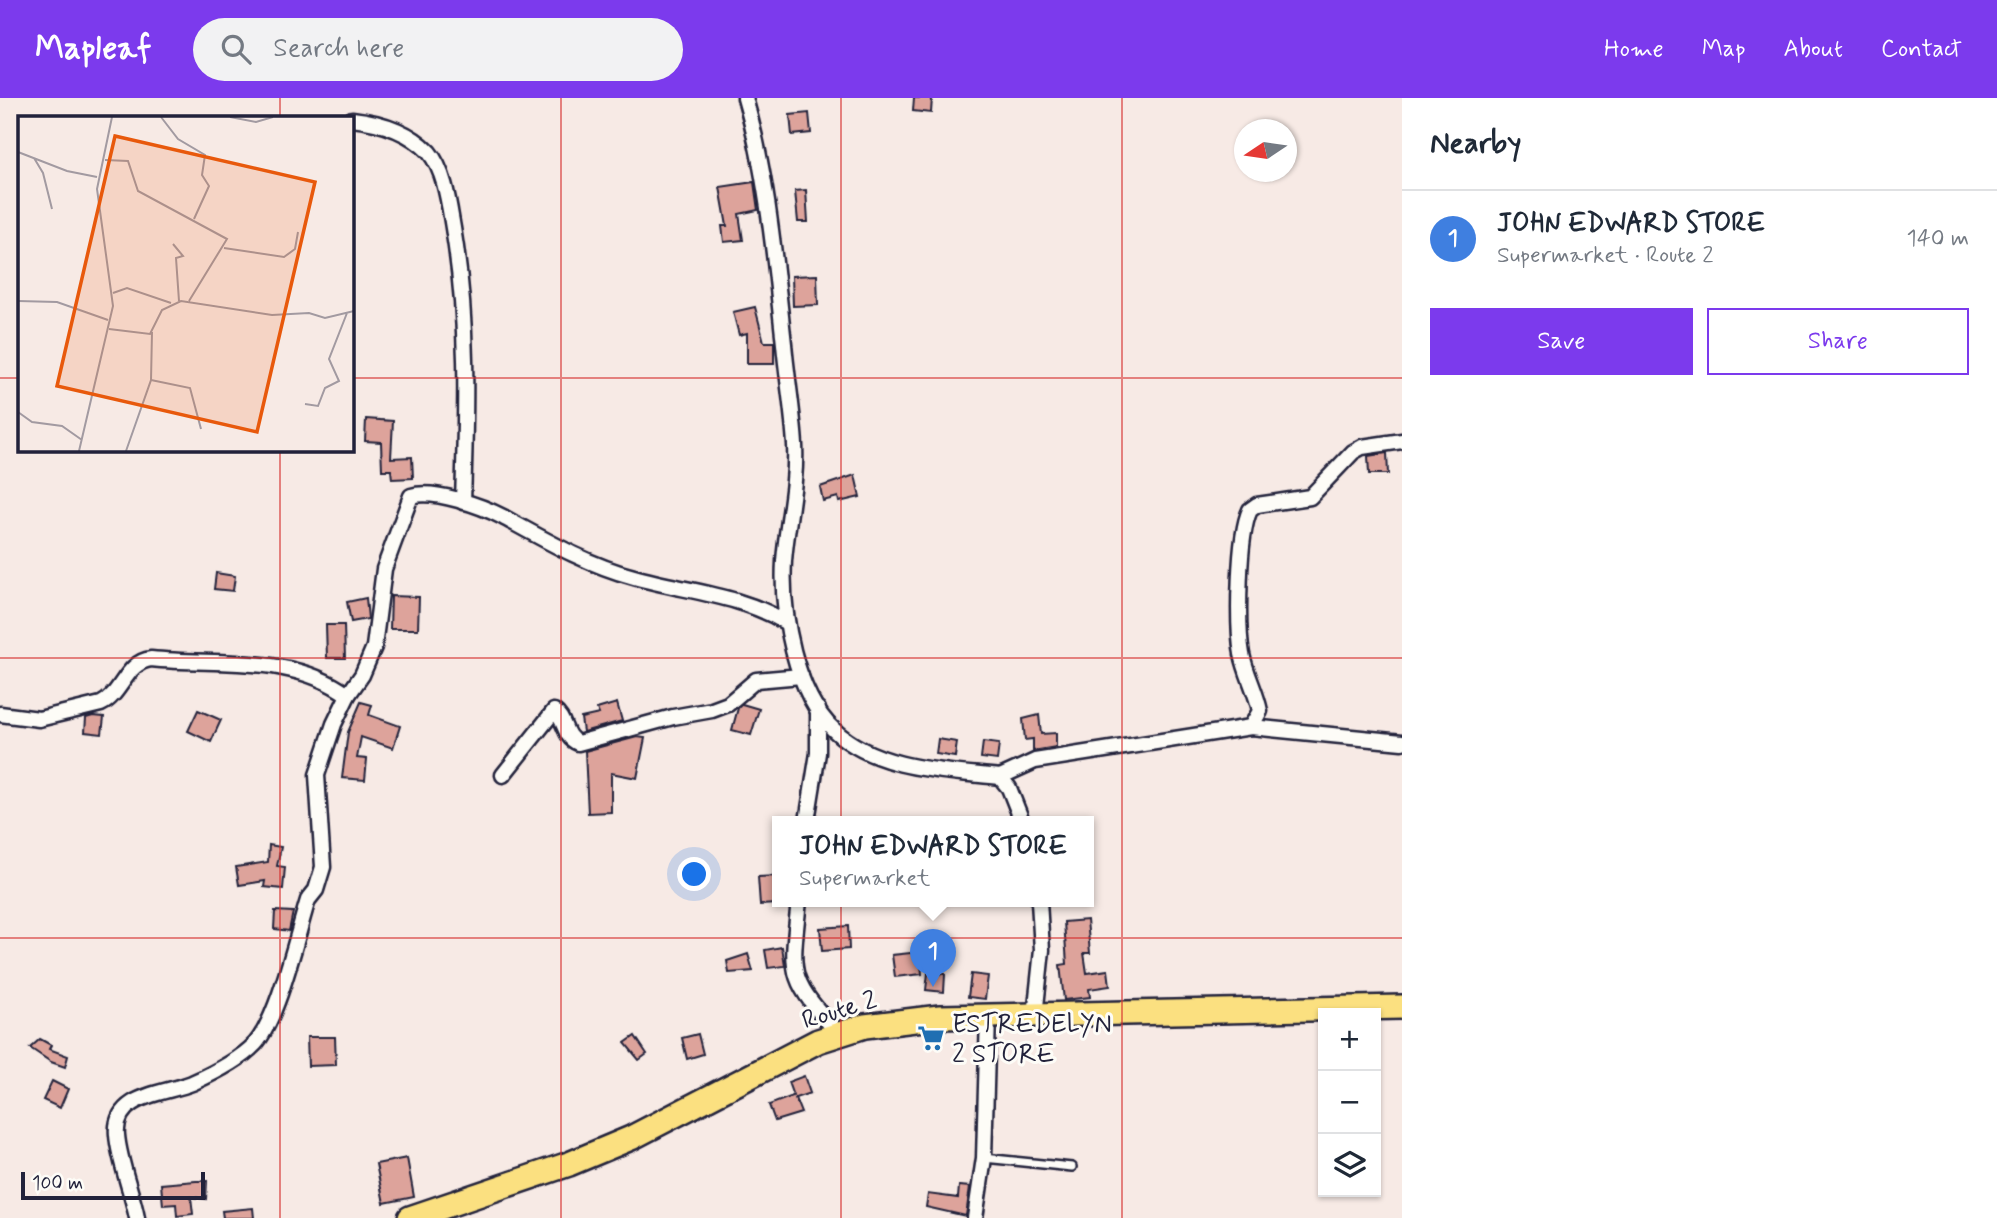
<!DOCTYPE html>
<html lang="en">
<head>
<meta charset="utf-8">
<style>
	:root { --surface:#fff; --page:#f2f2f3; --text:#1f2937; --muted:#747a83; --line:#e0e1e3; --accent:#7c3aed }
	body { margin:0; font-family:Mynerve,sans-serif; background:var(--page); color:var(--text) }
	.controls { position:absolute; right:21px; bottom:21px; display:grid; overflow:hidden; border-radius:0px; box-shadow:0 2px 5px #0004 }
	.controls button { width:63px; height:63px; display:grid; place-items:center; padding:0; border:0; border-bottom:2px solid var(--line); background:var(--surface); color:var(--text); font:35px sans-serif }
	.compass { position:absolute; left:1234px; top:21px; width:63px; height:63px; border-radius:50%; background:var(--surface); box-shadow:0 2px 5px #0004; rotate:257deg }
	.scale { position:absolute; left:21px; bottom:18px; width:184px; box-sizing:border-box; padding-left:7px; border:4px solid #22223b; border-top:0; font-size:19px; line-height:24px; white-space:nowrap; color:#22223b; -webkit-text-stroke:5px #fdfcf7; paint-order:stroke }
	.you { position:absolute; left:695px; top:777px; width:24px; height:24px; margin:-18px; border:5px solid #fff; border-radius:50%; background:#1a73e8; box-shadow:0 0 0 10px #1a73e833 }
	.badge { display:grid; place-items:center; width:46px; height:46px; border-radius:50%; background:var(--accent); color:#fff; font-size:23px; font-weight:700 }
	.pin { position:absolute; translate:-50% -58px; filter:drop-shadow(0 2px 4px #0008) }
	.pin::after { content:''; position:absolute; top:37px; width:24px; height:21px; background:inherit; clip-path:polygon(0 0,100% 0,50% 100%) }
	.popup { position:absolute; left:772px; top:718px; width:322px; height:91px; box-sizing:border-box; display:grid; place-content:center; border-radius:0px; background:var(--surface); filter:drop-shadow(0 2px 5px #0005); font-size:23px; white-space:nowrap; color:var(--muted) }
	.popup b { font-size:26px; color:var(--text) }
	.popup::after { content:''; position:absolute; left:50%; top:100%; margin-left:-14px; border:14px solid transparent; border-top-color:var(--surface) }
	.list { margin:0; padding:0; list-style:none }
	h2 { display:flex; justify-content:space-between; align-items:center; height:91px; margin:0; padding:0 28px; font-size:30px }
	h2 small { font-size:23px; font-weight:400; color:var(--muted) }
	.list li { display:grid; grid-template-columns:46px 1fr auto; gap:21px; align-items:center; box-sizing:border-box; height:98px; padding:0 28px; border-top:2px solid var(--line) }
	.list b { display:block; font-size:26px; white-space:nowrap }
	.list p { margin:0; font-size:23px; white-space:nowrap; color:var(--muted) }
	.list em { font-size:23px; font-style:normal; color:var(--muted) }
	.actions { display:flex; gap:14px; padding:21px 28px }
	.actions a { flex:1; padding:16px 0; border:2px solid var(--accent); border-radius:0px; text-align:center; font-size:24px; color:var(--accent) }
	.actions .main { background:var(--accent); color:#fff }
	.icon { flex:none; width:38px; height:38px; fill:none; stroke:currentColor; stroke-width:2; stroke-linecap:round; stroke-linejoin:round }
	.map { position:relative; flex:none; width:1402px; height:1120px; overflow:hidden }
	header { display:flex; align-items:center; gap:42px; box-sizing:border-box; height:98px; padding:0 35px; background:var(--accent); color:#fff }
	header strong { font-size:33px }
	nav { display:flex; gap:38px; margin-inline-start:auto; font-size:24px }
	.search { width:490px; height:63px; background:var(--page); display:flex; align-items:center; gap:18px; box-sizing:border-box; padding:0 24px; border-radius:38px; color:var(--muted); font-size:26px }
	main { display:flex }
	aside { flex:1; background:var(--surface) }
	.map>svg:first-child { display:block }
	.building { fill:#dda39b; stroke:#22223b; stroke-width:2 }
	.lines { fill:none; stroke-linecap:round; stroke-linejoin:round }
	.service-casing { stroke:#22223b; stroke-width:12 }
	.minor-casing { stroke:#22223b; stroke-width:19 }
	.trunk-casing { stroke:#22223b; stroke-width:28 }
	.service { stroke:#fdfcf7; stroke-width:7 }
	.minor { stroke:#fdfcf7; stroke-width:14 }
	.trunk { stroke:#fbe080; stroke-width:23 }
	.grid { fill:none; stroke:#d62828; stroke-width:2; stroke-opacity:0.55 }
	.labels { text-anchor:middle; stroke-width:6; stroke-linejoin:round; paint-order:stroke }
	.street-label { font-size:26px; fill:#22223b; stroke:#fdfcf7 }
	.poi-label { font-size:26px; fill:#22223b; stroke:#fdfcf7; text-anchor:start }
	.inset-road { fill:none; stroke:#a29aa1; stroke-width:2 }
	.view { fill:#e8590c; fill-opacity:0.15; stroke:#e8590c; stroke-width:3.5 }
	.inset-edge { fill:none; stroke:#22223b; stroke-width:3.5 }
</style>
</head>
<body>
<header>
<strong>Mapleaf</strong>
<div class="search"><svg class="icon" aria-label="search" viewBox="0 0 24 24"><circle cx="10" cy="10" r="6"/><path d="M15 15l6 6"/></svg>Search here</div>
<nav><a>Home</a><a>Map</a><a>About</a><a>Contact</a></nav>
</header>
<main>
<div class="map">
<svg width="1402" height="1120" viewBox="0 0 1402 1120">
	<rect width="100%" height="100%" fill="#f7eae5"/>
	<filter id="ink" filterUnits="userSpaceOnUse"><feTurbulence type="fractalNoise" baseFrequency=".0143" numOctaves="2"/><feDisplacementMap in="SourceGraphic" scale="14" xChannelSelector="R" yChannelSelector="G"/><feConvolveMatrix kernelMatrix="1 2 1 2 8 2 1 2 1" color-interpolation-filters="sRGB"/></filter>
	<g filter="url(#ink)">
		<g class="building">
			<polygon points="914,0 932,0 931,15 913,13"/>
			<polygon points="809,15 811,35 792,37 790,17"/>
			<polygon points="754,84 758,112 739,116 743,142 724,144 722,128 727,128 720,89"/>
			<polygon points="806,92 808,124 798,124 795,93"/>
			<polygon points="817,177 818,207 793,208 792,178"/>
			<polygon points="755,209 764,244 774,244 774,266 747,266 747,235 739,237 733,214"/>
			<polygon points="366,321 393,323 391,360 412,359 413,380 392,381 391,372 382,372 381,344 365,343"/>
			<polygon points="1387,355 1388,376 1369,376 1368,358"/>
			<polygon points="855,377 860,399 839,404 838,399 823,403 820,389"/>
			<polygon points="216,475 235,478 233,493 214,491"/>
			<polygon points="391,498 419,499 418,531 390,531"/>
			<polygon points="366,500 368,521 351,524 347,504"/>
			<polygon points="326,527 344,527 345,560 327,560"/>
			<polygon points="361,604 372,607 369,617 400,628 393,650 361,639 357,660 367,661 365,682 342,680 348,634"/>
			<polygon points="617,605 622,623 583,634 581,620 599,616 597,611"/>
			<polygon points="742,606 759,611 751,637 732,632 738,610"/>
			<polygon points="198,612 221,622 211,644 188,633"/>
			<polygon points="1039,617 1041,636 1056,635 1056,649 1033,653 1033,641 1025,642 1023,621"/>
			<polygon points="93,618 104,619 102,636 85,634 86,620"/>
			<polygon points="637,639 645,640 637,680 611,675 611,714 588,715 585,653"/>
			<polygon points="938,641 957,644 955,659 936,656"/>
			<polygon points="983,644 999,646 997,662 981,660"/>
			<polygon points="269,747 281,749 277,768 285,769 283,791 264,789 265,783 239,787 236,769 268,764"/>
			<polygon points="777,778 777,806 760,807 758,779"/>
			<polygon points="275,813 293,814 289,833 274,831"/>
			<polygon points="1087,822 1090,855 1084,855 1087,875 1108,872 1110,888 1089,891 1090,899 1064,902 1060,867 1067,866 1064,824"/>
			<polygon points="848,828 849,851 822,853 820,830"/>
			<polygon points="782,849 785,868 768,870 765,852"/>
			<polygon points="920,854 922,876 895,879 892,857"/>
			<polygon points="748,856 753,873 729,875 727,863"/>
			<polygon points="928,875 945,876 944,894 926,892"/>
			<polygon points="971,876 988,878 985,901 968,899"/>
			<polygon points="698,936 703,956 687,961 682,940"/>
			<polygon points="635,938 647,956 639,962 625,945"/>
			<polygon points="307,939 335,939 336,967 308,968"/>
			<polygon points="40,941 51,947 49,951 68,958 65,969 51,964 30,950"/>
			<polygon points="804,978 810,995 795,1000 801,1015 775,1023 769,1007 793,998 788,984"/>
			<polygon points="52,983 68,991 60,1010 43,1002"/>
			<polygon points="407,1060 414,1099 384,1105 376,1066"/>
			<polygon points="196,1083 207,1083 206,1101 191,1099 193,1116 177,1118 176,1106 163,1107 161,1086"/>
			<polygon points="959,1088 970,1089 966,1118 926,1109 928,1096 958,1100"/>
			<polygon points="253,1110 254,1120 223,1120 222,1113"/>
		</g>
		<g class="lines">
			<defs>
				<polyline id="service" points="984,1060 1072,1069"/>
				<g id="minor">
					<path d="M745,0C768,80 775,164 784,246C787,280 793,313 795,347C797,386 787,424 784,463C781,514 795,596 834,632C876,672 945,673 1000,679L1009,690L1022,723"/>
					<path d="M352,21C379,24 409,33 429,54C445,73 449,107 453,130C469,225 466,308 463,404"/>
					<path d="M0,616L39,621L101,606C122,596 126,564 151,561C218,568 291,555 348,597"/>
					<path d="M1251,629L1260,613C1256,593 1246,576 1242,556C1237,528 1238,437 1250,412L1257,407L1310,399L1353,354L1362,349L1402,343"/>
					<path d="M503,677L554,613C566,621 563,639 578,645L673,619L712,612L728,606L756,582L801,578"/>
					<polyline points="1000,679 1035,663 1251,629 1402,644"/>
					<polyline points="807,723 818,655 818,611"/>
					<path d="M799,803C791,878 787,879 839,936"/>
					<polyline points="1035,918 1042,852 1039,803"/>
					<path d="M137,1120C132,1094 119,1063 117,1037C113,996 165,996 192,985C212,976 240,962 255,946C278,921 297,837 308,802L316,792L323,769L317,677L334,626L348,597L362,577L374,549L384,471L411,398C434,391 482,408 503,419C545,442 588,467 634,479C687,494 739,496 787,525"/>
					<polyline points="975,1120 984,1060 988,917"/>
				</g>
				<polyline id="trunk" points="410,1120 569,1066 631,1040 818,943 865,928 940,919 1402,909"/>
			</defs>
			<use href="#service" class="service-casing"/>
			<use href="#minor" class="minor-casing"/>
			<use href="#trunk" class="trunk-casing"/>
			<use href="#service" class="service"/>
			<use href="#minor" class="minor"/>
			<use href="#trunk" class="trunk"/>
		</g>
	</g>
	<path class="grid" d="M280,0V19M561,0V1120M841,0V1120M1122,0V1120M0,280H19M352,280H1402M280,352V1120M0,560H1402M0,840H1402"/>
	<defs>
		<symbol id="supermarket-bare" viewBox="-9 -9 18 18"><path d="M-6-5.5h2.5l.6 2H6L4.5 2H-2.5L-4.4-4H-6ZM-1.5 3.2a1.3 1.3 0 1 0 .1 0ZM3 3.2a1.3 1.3 0 1 0 .1 0Z" fill="#1f6fb2" stroke="#fdfcf7" stroke-width="2.5" paint-order="stroke"/></symbol>
	</defs>
	<g fill-rule="evenodd">
		<use href="#supermarket-bare" x="912" y="921" width="38" height="38"/>
	</g>
	<g class="labels">
		<g class="street-label">
			<text transform="translate(839 911) rotate(-17)" y="9">Route 2</text>
		</g>
		<g class="poi-label">
			<text x="952" y="934">ESTREDELYN<tspan x="952" dy="30">2 STORE</tspan></text>
		</g>
	</g>
	<g transform="translate(18 18)">
		<rect width="336" height="336" fill="#f7eae5"/>
		<path class="inset-road" d="M143,1L160,23L187,39L184,59L191,70L176,103M212,1L238,6L255,1M0,36L49,55L79,61M16,42L25,57L34,93M87,44L110,45L120,75L209,123L171,185M155,128L165,140L158,142L161,185M206,132L266,141L277,133L280,116M95,177L109,172L153,187M0,185L39,186L90,204M91,213L132,218L144,194L163,185L254,199L291,197L307,202L336,195M133,264L172,272L183,313M287,288L300,290L307,272L321,265L311,243L329,197M0,296L14,306L44,310L64,324M61,335L95,190L79,73L94,1M108,335L133,264L134,216"/>
		<path class="view" d="M97,20L297,66L239,316L39,270Z"/>
		<rect width="336" height="336" class="inset-edge"/>
	</g>
</svg>
<div class="controls">
<button>+</button>
<button>−</button>
<button><svg class="icon" aria-label="layers" viewBox="0 0 24 24"><path d="M12 4l9 5-9 5-9-5zM3 14l9 5 9-5"/></svg></button>
</div>
<svg class="compass" viewBox="-18 -18 36 36"><path d="M0-13l5 13h-10z" fill="#e53935"/><path d="M0 13l5-13h-10z" fill="#747a83"/></svg>
<div class="scale">100 m</div>
<div class="you"></div>
<div class="pin badge" style="left:933px;top:889px;background:#3f7fe0">1</div>
<div class="popup"><b>JOHN EDWARD STORE</b>Supermarket</div>
</div>
<aside>
<h2>Nearby<small></small></h2>
<ul class="list">
<li><span class="badge" style="background:#3f7fe0">1</span><div><b>JOHN EDWARD STORE</b><p>Supermarket · Route 2</p></div><em>140 m</em></li>
</ul>
<div class="actions"><a class="main">Save</a><a>Share</a></div>
</aside>
</main>
</body>
</html>
